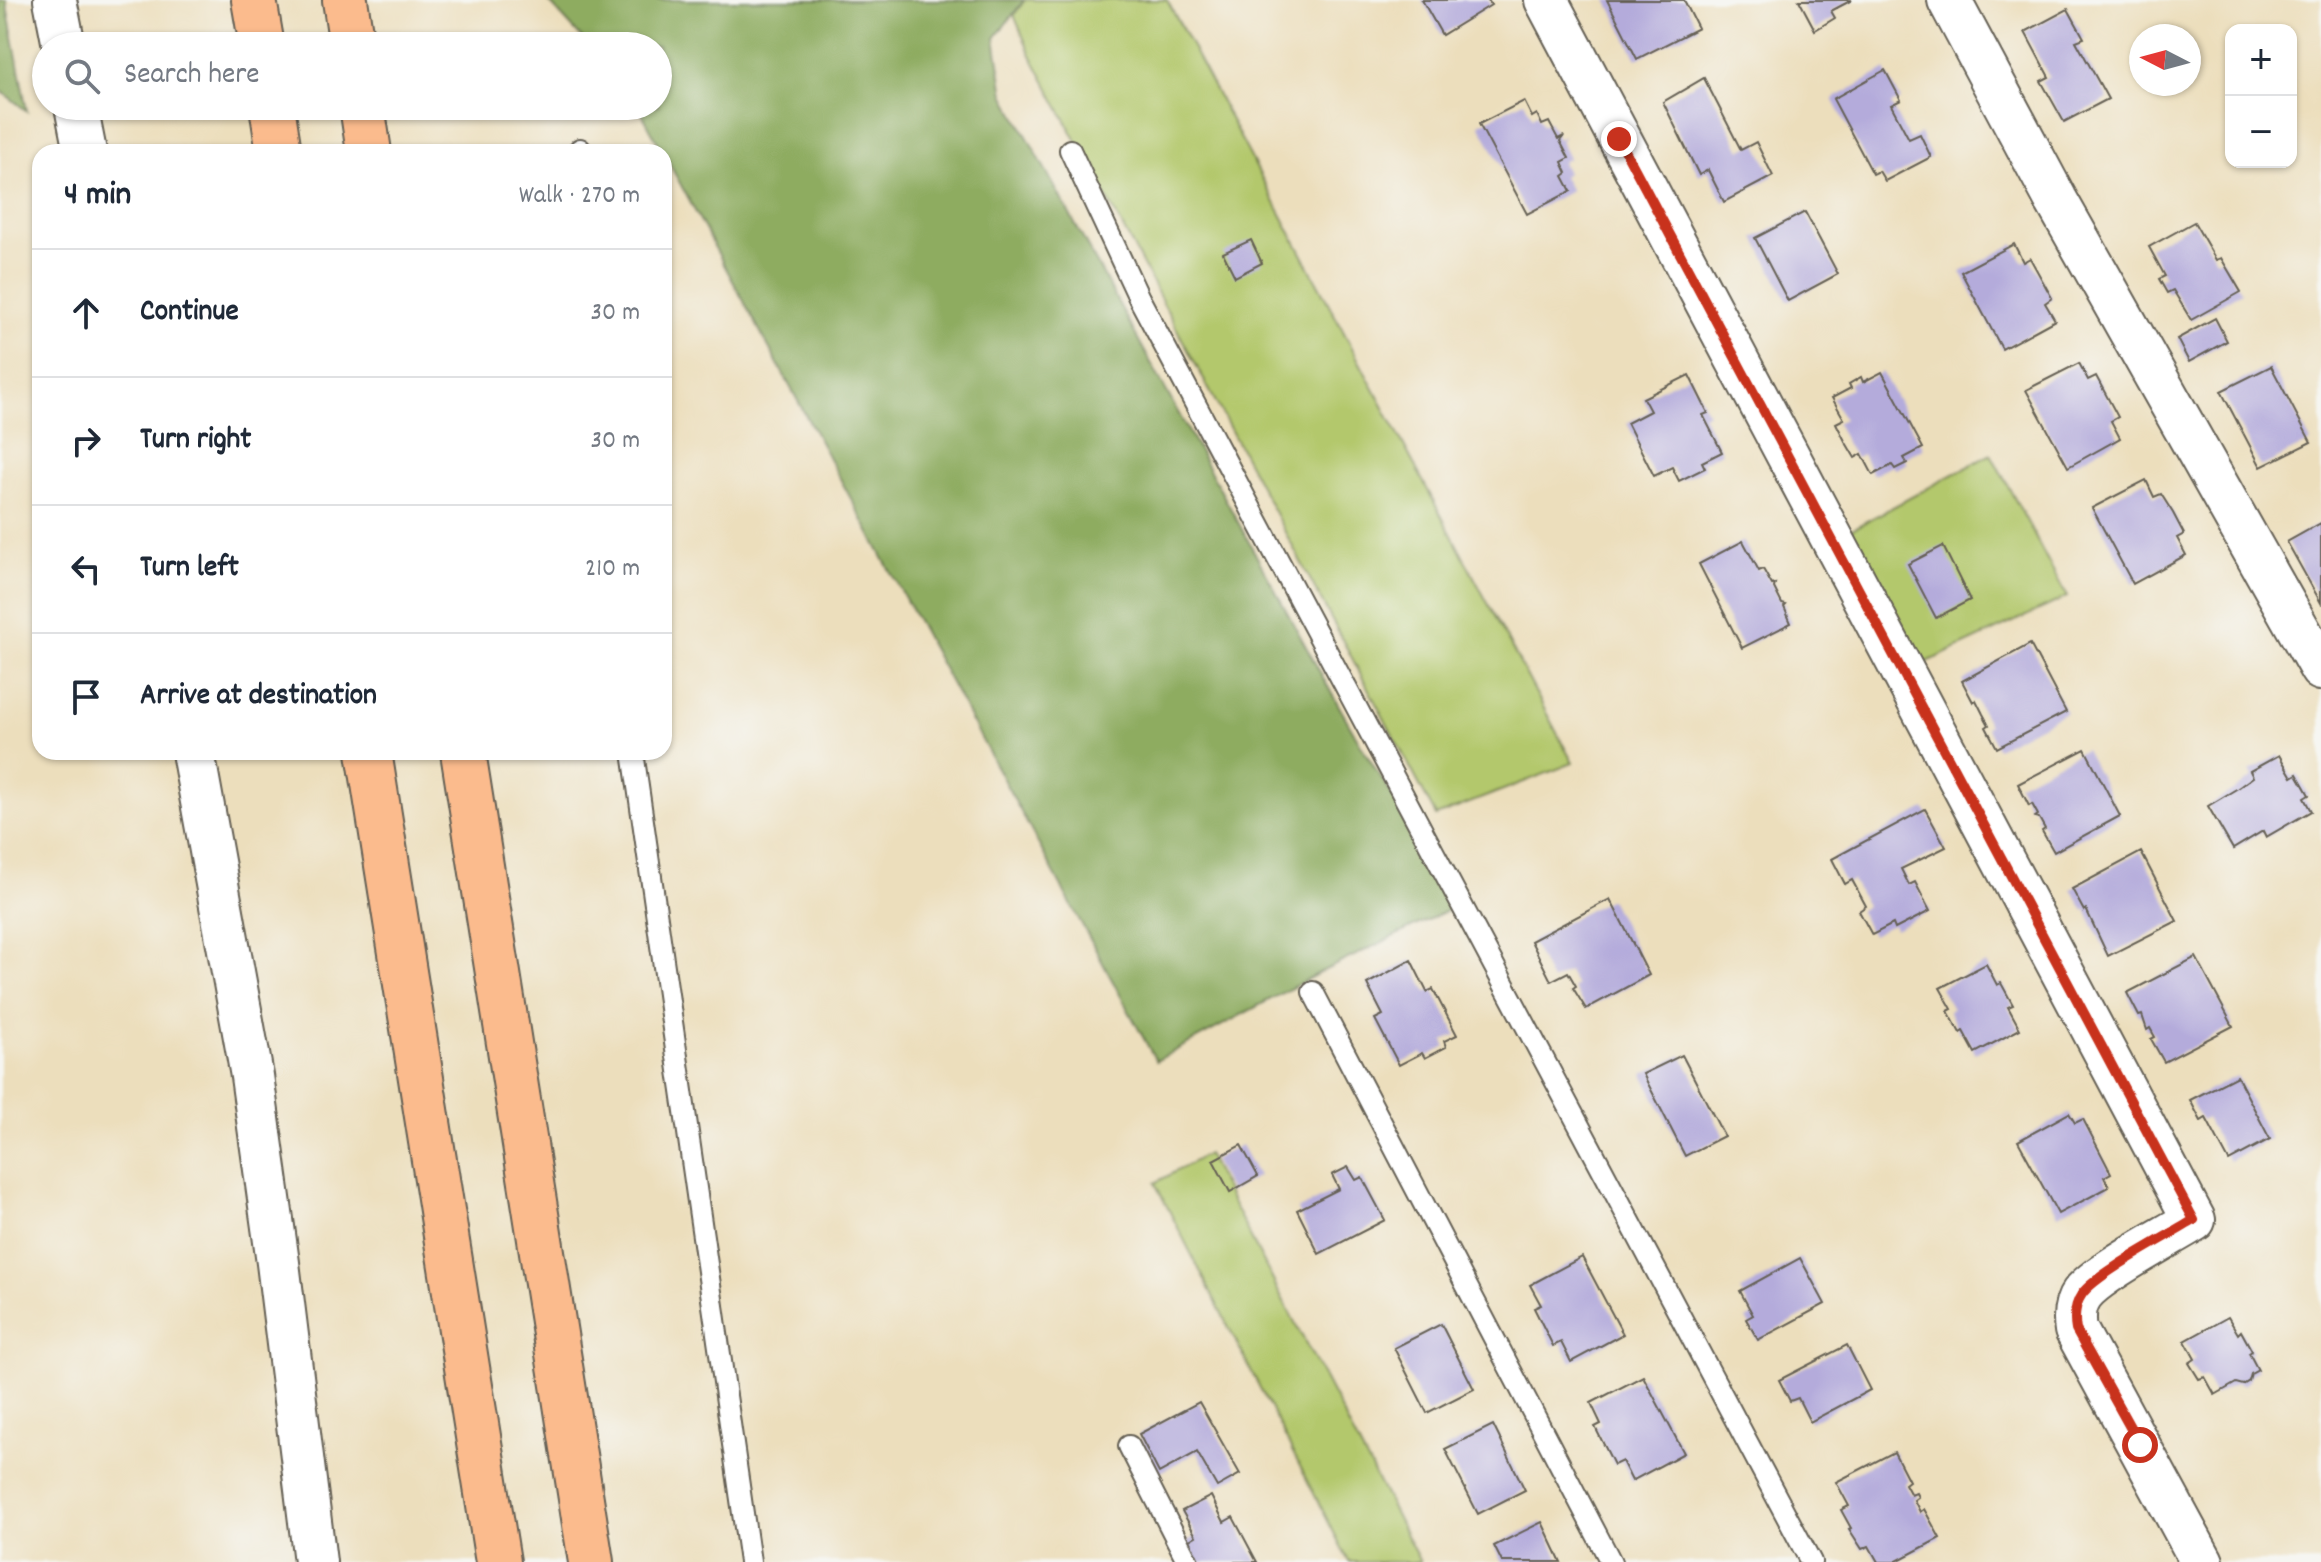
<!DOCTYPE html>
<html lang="en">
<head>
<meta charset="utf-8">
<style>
	:root { --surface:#fff; --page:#f6f6f7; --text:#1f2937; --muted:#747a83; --line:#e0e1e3 }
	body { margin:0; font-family:Dekko,sans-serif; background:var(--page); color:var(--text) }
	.controls { position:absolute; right:24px; top:24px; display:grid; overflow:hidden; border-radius:16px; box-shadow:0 2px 6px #0004 }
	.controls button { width:72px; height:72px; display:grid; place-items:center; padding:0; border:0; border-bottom:2px solid var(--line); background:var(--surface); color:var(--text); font:40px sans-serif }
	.compass { position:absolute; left:2129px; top:24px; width:72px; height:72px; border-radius:50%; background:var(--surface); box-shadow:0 2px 6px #0004; rotate:276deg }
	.stop { position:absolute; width:24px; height:24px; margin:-18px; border:6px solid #c8321e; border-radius:50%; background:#fff }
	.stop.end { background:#c8321e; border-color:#fff; box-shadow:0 2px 8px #0008 }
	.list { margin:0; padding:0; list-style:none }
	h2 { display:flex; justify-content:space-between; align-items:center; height:104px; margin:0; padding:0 32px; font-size:34px }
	h2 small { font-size:26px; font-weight:400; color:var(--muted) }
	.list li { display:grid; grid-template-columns:52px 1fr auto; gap:24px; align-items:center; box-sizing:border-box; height:128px; padding:0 32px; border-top:2px solid var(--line) }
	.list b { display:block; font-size:30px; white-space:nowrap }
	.list em { font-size:26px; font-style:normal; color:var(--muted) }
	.icon { flex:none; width:44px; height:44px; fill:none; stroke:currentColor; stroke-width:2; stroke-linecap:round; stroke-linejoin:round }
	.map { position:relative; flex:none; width:2321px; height:1562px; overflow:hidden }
	.search { position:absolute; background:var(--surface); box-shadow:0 2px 6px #0004; left:32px; top:32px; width:640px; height:88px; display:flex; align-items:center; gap:20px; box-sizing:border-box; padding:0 28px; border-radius:44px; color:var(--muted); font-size:30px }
	.panel { position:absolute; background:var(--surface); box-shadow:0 2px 6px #0004; left:32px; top:144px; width:640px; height:616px; border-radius:24px }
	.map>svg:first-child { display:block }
	.green { fill:#b3c86c; stroke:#687244; stroke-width:2 }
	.forest { fill:#8eac60; stroke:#55643e; stroke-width:2 }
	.building { fill:#b4abdb }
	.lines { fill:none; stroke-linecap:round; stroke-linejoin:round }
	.lane-casing { stroke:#656054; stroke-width:24 }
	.street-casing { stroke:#656054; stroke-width:46 }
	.highway-casing { stroke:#656054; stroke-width:48 }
	.lane { stroke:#fff; stroke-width:20 }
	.street { stroke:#fff; stroke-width:42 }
	.highway { stroke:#fbbb8d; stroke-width:44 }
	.route { stroke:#c8321e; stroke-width:10 }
</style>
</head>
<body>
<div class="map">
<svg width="2321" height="1562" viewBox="0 0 2321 1562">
	<rect width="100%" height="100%" fill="#f6f6f2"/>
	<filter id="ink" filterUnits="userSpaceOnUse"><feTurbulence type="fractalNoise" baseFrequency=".0125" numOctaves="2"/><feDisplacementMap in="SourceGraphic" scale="16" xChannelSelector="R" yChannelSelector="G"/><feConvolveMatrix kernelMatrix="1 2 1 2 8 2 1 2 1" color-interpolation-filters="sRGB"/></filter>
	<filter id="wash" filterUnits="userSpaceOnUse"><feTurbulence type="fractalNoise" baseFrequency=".006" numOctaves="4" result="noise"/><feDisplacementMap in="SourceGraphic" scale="32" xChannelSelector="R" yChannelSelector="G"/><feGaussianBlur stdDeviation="1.8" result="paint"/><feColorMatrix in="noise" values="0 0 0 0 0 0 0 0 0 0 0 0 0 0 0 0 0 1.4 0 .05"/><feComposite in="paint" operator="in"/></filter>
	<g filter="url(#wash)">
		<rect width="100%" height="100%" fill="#ecdebc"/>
		<g class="green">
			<polygon points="1025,0 1167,0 1573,763 1436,816 1030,53 1014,15"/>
			<polygon points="1991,454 2067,597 1921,665 1850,530"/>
			<polygon points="1207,1154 1420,1562 1349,1562 1155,1183"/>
		</g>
		<g class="forest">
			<polygon points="0,0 6,0 27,111 0,90"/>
			<polygon points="547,0 1024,0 995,38 1004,94 1327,685 1365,752 1411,825 1450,909 1319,973 1156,1061 638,106 658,106 658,46 589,46"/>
		</g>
		<g id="blocks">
			<g class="building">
				<polygon points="1422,0 1488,0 1491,5 1442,35"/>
				<polygon points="1607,0 1684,0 1698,28 1637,59"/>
				<polygon points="1799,0 1852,0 1831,11 1835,18 1815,30"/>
				<polygon points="2068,9 2084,38 2076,41 2108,99 2064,122 2041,81 2049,77 2025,32"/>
				<polygon points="1885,70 1901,100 1891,105 1909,139 1920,134 1931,157 1885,181 1879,171 1873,174 1833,99"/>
				<polygon points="1704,78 1741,150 1756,142 1773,176 1724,202 1708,170 1699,175 1663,102"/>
				<polygon points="1524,101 1532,117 1537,114 1542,125 1549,122 1558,139 1564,136 1560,141 1569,158 1562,162 1567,173 1563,176 1571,191 1527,214 1479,124"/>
				<polygon points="1805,212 1838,274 1788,301 1755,238"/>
				<polygon points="2194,222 2216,260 2221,258 2241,292 2191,320 2173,290 2167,293 2159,279 2165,276 2149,247"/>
				<polygon points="1251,240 1262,263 1235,277 1223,253"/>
				<polygon points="2014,244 2023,262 2030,258 2052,298 2045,303 2055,320 2002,349 1961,272"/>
				<polygon points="2215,318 2227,341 2189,362 2177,339"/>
				<polygon points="2079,363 2088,380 2096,376 2118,417 2111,421 2120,438 2068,467 2026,390"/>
				<polygon points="2271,366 2311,442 2261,467 2221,391"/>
				<polygon points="1882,372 1923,448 1904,458 1907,463 1895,469 1892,465 1873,475 1862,454 1855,458 1845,441 1836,423 1844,419 1832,398 1851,388 1849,384 1861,377 1863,382"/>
				<polygon points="1689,375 1708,413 1703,415 1722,452 1702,462 1705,468 1679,481 1672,467 1654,476 1627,423 1650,411 1643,398"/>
				<polygon points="2146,480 2154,497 2161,494 2173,513 2184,534 2177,538 2186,555 2133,584 2092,508"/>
				<polygon points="2321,523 2321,603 2287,542"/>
				<polygon points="1743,541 1759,571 1763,569 1772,585 1775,584 1774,588 1782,604 1786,605 1784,607 1791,623 1742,648 1699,564"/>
				<polygon points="1943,546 1970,600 1936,618 1908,564"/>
				<polygon points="2030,644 2066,712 1997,748 1986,727 1989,725 1983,714 1976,700 1973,702 1962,681"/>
				<polygon points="2085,749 2120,816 2054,852 2042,831 2045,829 2039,818 2035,817 2038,815 2032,804 2029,806 2018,784"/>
				<polygon points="2279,755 2292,777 2297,774 2309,795 2304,798 2311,811 2266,837 2263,831 2233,849 2208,806 2238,788 2253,777 2250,771"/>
				<polygon points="1925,809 1946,847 1901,869 1909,885 1915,882 1930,911 1895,929 1893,924 1872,935 1859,911 1866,906 1852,880 1845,884 1832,859"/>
				<polygon points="2141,852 2177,921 2108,956 2086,909 2084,911 2072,889"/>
				<polygon points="1610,899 1649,975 1586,1009 1573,988 1576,986 1568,972 1551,981 1531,941"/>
				<polygon points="2196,957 2233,1026 2164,1062 2151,1039 2155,1037 2150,1028 2147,1030 2142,1015 2139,1016 2127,993"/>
				<polygon points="1411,960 1427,992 1433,989 1457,1035 1444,1041 1446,1047 1425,1058 1422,1053 1399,1065 1375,1019 1383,1015 1367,984"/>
				<polygon points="1986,964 1997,985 2001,983 2013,1005 2008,1007 2020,1029 1975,1053 1963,1031 1960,1033 1948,1011 1952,1009 1940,988"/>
				<polygon points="1682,1055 1724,1136 1685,1156 1643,1074"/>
				<polygon points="2237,1076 2270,1139 2229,1161 2206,1118 2201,1121 2190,1100"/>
				<polygon points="2069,1113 2075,1123 2083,1119 2111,1173 2104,1177 2109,1187 2058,1214 2018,1141"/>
				<polygon points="1241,1145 1258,1176 1230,1192 1213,1160"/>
				<polygon points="1348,1167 1356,1180 1362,1177 1385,1220 1319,1254 1297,1210 1339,1189 1332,1175"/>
				<polygon points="1582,1257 1623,1334 1571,1362 1561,1342 1553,1346 1534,1308 1541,1305 1530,1285"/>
				<polygon points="1800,1258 1825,1304 1758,1340 1746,1319 1753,1315 1740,1291"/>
				<polygon points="2228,1317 2238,1334 2241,1331 2252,1351 2249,1353 2258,1370 2251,1374 2249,1381 2243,1385 2236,1383 2215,1395 2205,1377 2199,1379 2189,1363 2195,1359 2185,1341"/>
				<polygon points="1441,1324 1474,1389 1427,1413 1394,1348"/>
				<polygon points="1847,1345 1870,1390 1810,1422 1798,1398 1790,1401 1779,1380"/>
				<polygon points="1643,1376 1684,1453 1632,1481 1622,1461 1614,1465 1595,1427 1601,1424 1591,1403"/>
				<polygon points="1199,1402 1240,1474 1217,1487 1197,1452 1159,1473 1139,1434"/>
				<polygon points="1493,1425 1525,1490 1478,1514 1445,1449"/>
				<polygon points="1894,1452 1909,1481 1905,1484 1911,1495 1916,1493 1918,1497 1914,1500 1920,1512 1924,1509 1940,1538 1895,1562 1878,1562 1869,1546 1862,1549 1849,1529 1851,1528 1841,1510 1849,1506 1836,1482"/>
				<polygon points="1211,1496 1224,1522 1233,1517 1257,1562 1197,1562 1186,1542 1196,1536 1182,1511"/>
				<polygon points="1542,1522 1561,1562 1502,1562 1494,1546"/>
			</g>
		</g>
	</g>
	<g filter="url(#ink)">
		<use href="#blocks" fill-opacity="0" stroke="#656054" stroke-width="2"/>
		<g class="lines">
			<defs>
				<g id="lane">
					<polyline points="580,149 581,152"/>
					<polyline points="1070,150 1139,298 1811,1562"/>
					<polyline points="633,752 750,1562"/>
					<polyline points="1313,992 1611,1562"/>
					<polyline points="1129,1446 1188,1562"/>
				</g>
				<g id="street">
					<polyline points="55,0 64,46"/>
					<path d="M1546,0L2194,1220C2169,1236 2097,1273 2082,1294C2075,1304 2074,1318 2076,1330L2202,1562"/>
					<polyline points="1949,0 2056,200 2321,669"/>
					<polyline points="76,106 85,152"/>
					<polyline points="193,752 252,1076 278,1263 315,1562"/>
				</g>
				<g id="highway">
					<polyline points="254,0 262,46"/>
					<polyline points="345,0 352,46"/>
					<polyline points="272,106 279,152"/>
					<polyline points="362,106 369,152"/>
					<polyline points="369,752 498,1562"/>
					<polyline points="463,752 591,1562"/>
				</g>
			</defs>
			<use href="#lane" class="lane-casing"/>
			<use href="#street" class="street-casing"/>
			<use href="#highway" class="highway-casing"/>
			<use href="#lane" class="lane"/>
			<use href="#street" class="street"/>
			<use href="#highway" class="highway"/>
		</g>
	</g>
	<g class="lines" filter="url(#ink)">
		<path class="route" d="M1619,139L2194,1220C2169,1236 2097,1273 2082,1294C2075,1304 2074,1318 2076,1330L2140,1445"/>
	</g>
</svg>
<div class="controls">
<button>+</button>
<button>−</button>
</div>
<svg class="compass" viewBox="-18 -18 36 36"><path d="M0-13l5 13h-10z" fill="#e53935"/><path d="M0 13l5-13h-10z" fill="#747a83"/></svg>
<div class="stop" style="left:2140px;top:1445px"></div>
<div class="stop end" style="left:1619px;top:139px"></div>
<div class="search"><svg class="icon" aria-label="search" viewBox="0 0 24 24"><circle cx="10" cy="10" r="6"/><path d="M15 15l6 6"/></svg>Search here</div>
<section class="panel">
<h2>4 min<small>Walk · 270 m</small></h2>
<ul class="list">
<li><svg class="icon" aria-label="ahead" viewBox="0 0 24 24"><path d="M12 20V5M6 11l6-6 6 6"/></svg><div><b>Continue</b></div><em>30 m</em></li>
<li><svg class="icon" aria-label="right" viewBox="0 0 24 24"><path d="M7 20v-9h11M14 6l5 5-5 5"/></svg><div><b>Turn right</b></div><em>30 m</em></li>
<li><svg class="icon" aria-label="left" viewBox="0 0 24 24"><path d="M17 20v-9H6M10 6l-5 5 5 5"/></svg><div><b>Turn left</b></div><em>210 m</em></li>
<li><svg class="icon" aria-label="arrive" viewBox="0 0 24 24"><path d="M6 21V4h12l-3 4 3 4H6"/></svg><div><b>Arrive at destination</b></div></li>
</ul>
</section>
</div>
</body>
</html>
